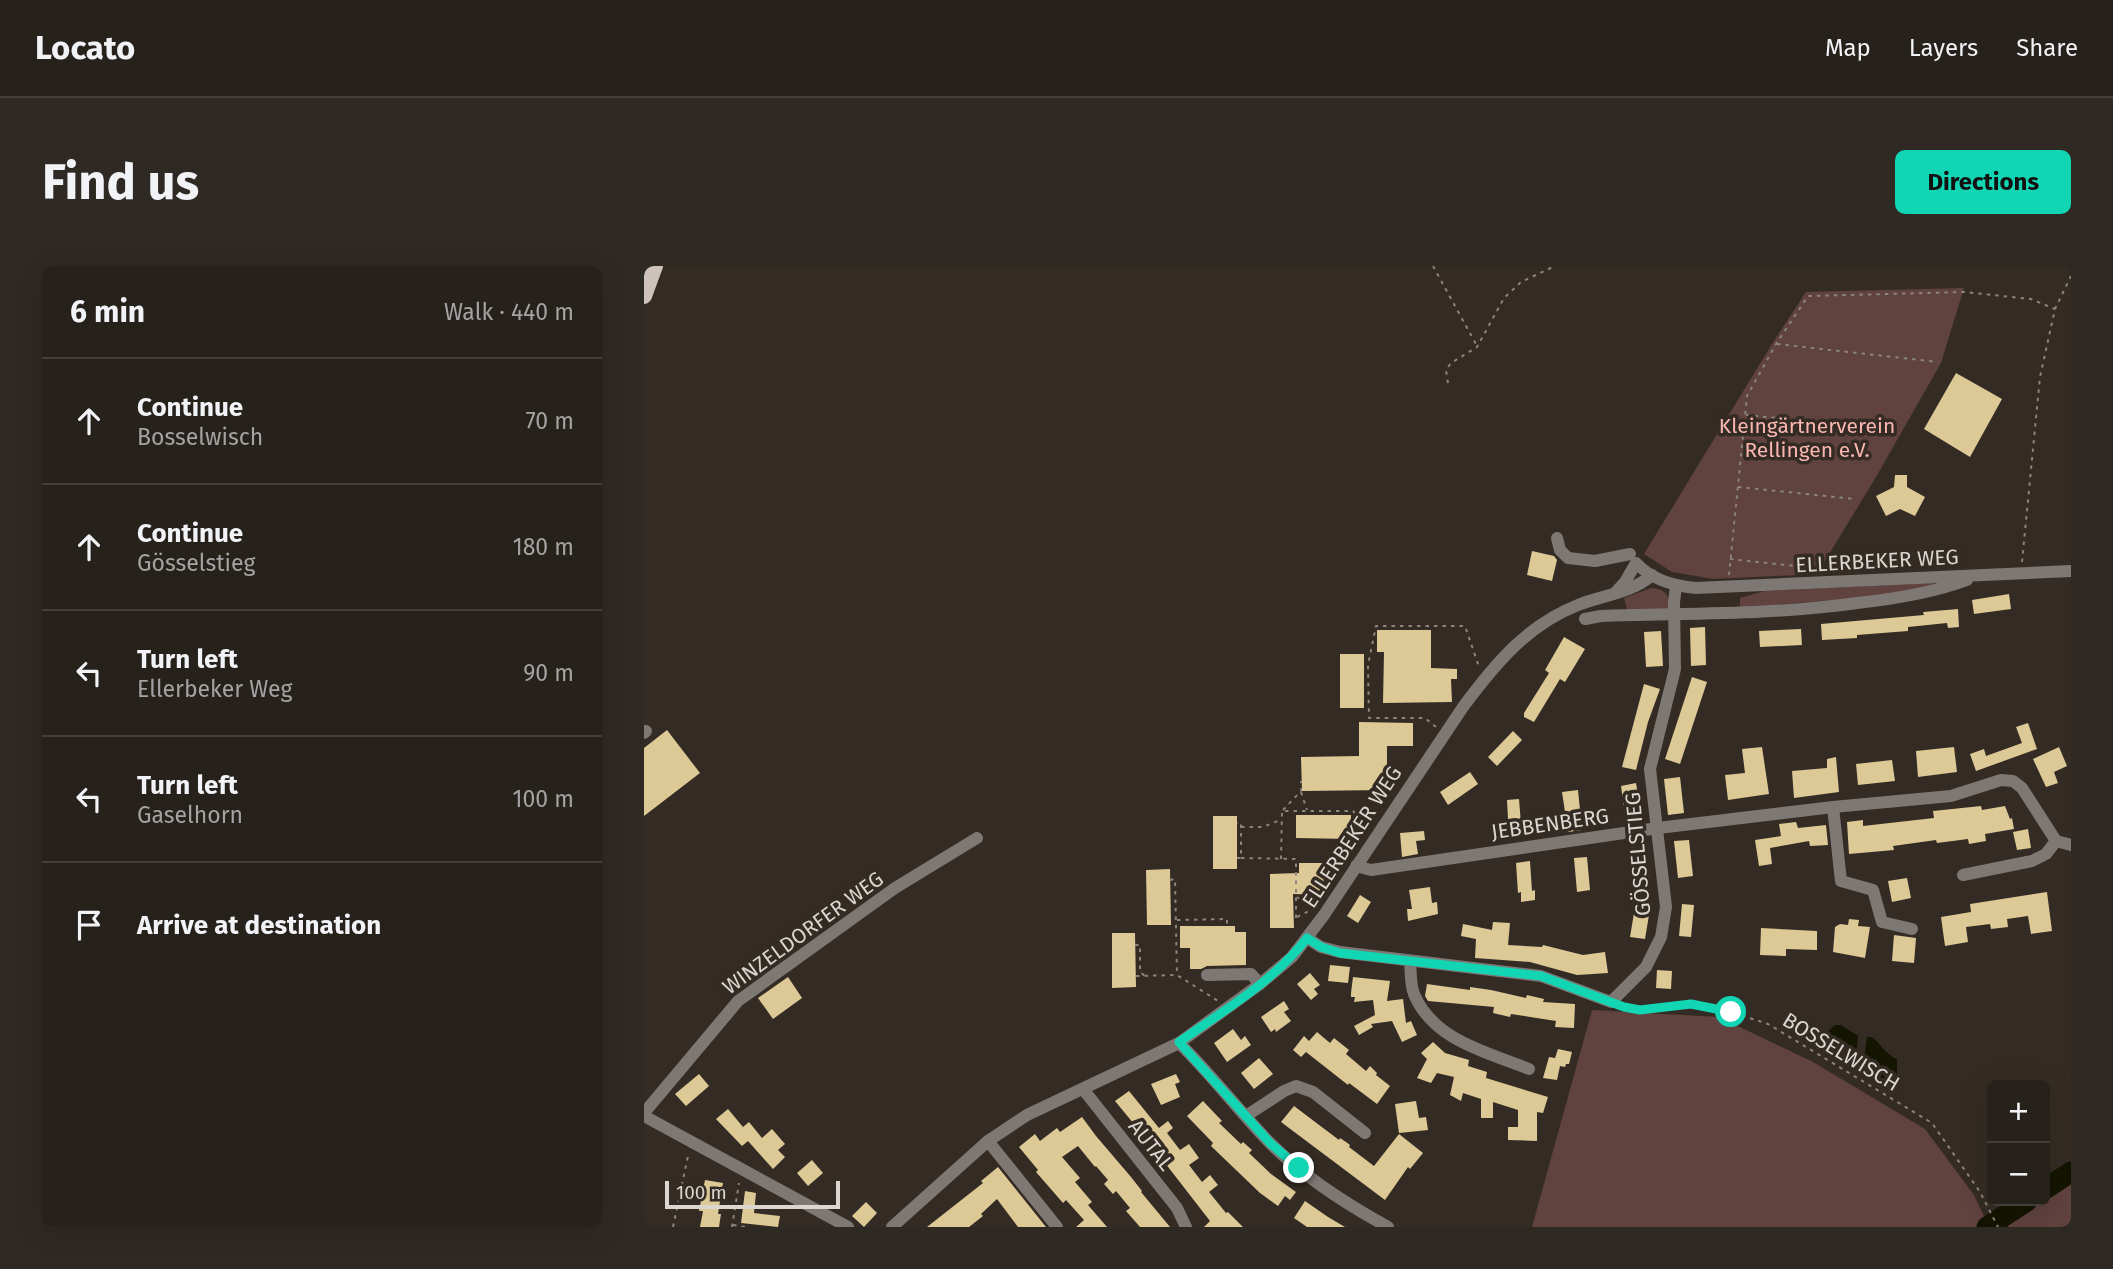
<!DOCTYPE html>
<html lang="en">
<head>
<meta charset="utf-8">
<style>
	:root { --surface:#27211b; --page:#2f2924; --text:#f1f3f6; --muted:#a4a3a3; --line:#433e3a; --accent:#12d5b4 }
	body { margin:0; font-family:"Fira Sans",sans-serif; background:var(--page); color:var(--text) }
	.controls { position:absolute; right:21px; bottom:21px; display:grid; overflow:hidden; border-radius:10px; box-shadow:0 7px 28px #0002 }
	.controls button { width:63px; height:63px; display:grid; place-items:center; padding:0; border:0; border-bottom:2px solid var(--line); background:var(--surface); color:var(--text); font:35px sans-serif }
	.scale { position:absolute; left:21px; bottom:18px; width:175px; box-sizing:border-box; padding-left:7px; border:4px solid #dbd6d0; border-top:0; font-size:19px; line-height:24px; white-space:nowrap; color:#dbd6d0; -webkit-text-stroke:5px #342c24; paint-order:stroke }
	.stop { position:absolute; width:21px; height:21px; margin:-16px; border:5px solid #12d5b4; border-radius:50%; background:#fff }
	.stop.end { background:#12d5b4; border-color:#fff; box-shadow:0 2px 7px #0008 }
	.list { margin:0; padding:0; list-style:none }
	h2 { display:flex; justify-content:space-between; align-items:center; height:91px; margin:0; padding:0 28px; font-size:30px }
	h2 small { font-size:23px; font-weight:400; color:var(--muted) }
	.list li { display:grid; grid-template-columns:46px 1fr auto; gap:21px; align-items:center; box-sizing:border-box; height:126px; padding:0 28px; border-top:2px solid var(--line) }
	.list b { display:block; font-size:26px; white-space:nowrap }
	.list p { margin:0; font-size:23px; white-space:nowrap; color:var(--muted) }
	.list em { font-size:23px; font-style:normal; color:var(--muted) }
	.icon { flex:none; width:38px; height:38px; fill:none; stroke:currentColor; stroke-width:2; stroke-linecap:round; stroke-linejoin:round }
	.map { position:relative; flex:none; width:1427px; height:961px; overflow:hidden; border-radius:10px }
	header { display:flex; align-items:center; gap:42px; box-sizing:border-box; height:98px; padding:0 35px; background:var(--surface); border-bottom:2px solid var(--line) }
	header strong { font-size:33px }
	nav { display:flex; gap:38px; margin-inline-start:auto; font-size:24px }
	.intro { display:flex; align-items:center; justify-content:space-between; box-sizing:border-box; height:168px; padding:0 42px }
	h1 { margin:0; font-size:49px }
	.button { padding:18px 32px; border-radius:10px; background:var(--accent); color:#111; font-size:24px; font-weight:700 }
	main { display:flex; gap:42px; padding:0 42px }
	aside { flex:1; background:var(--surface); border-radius:10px; box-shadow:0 7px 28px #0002 }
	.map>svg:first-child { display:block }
	.green { fill:#60423f }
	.water { fill:#141500 }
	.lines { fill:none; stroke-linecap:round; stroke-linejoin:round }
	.river { stroke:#141500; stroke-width:21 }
	.building { fill:#ddc996 }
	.path { stroke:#8b847d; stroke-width:2; stroke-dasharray:3.5 5; stroke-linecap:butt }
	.minor { stroke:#7e7875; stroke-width:12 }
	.major { stroke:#cec2bc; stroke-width:16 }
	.route { stroke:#12d5b4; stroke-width:9 }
	.labels { text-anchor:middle; stroke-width:7; stroke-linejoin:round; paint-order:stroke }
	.park-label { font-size:21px; fill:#fab6b0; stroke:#342c24 }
	.street-label { font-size:21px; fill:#dbd6d0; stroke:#342c24 }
</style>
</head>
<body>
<header>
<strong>Locato</strong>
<nav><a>Map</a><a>Layers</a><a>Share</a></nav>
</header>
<div class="intro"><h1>Find us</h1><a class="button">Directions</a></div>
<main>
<aside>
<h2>6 min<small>Walk · 440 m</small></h2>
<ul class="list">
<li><svg class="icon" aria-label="ahead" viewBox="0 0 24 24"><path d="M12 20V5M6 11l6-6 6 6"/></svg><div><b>Continue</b><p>Bosselwisch</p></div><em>70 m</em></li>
<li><svg class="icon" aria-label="ahead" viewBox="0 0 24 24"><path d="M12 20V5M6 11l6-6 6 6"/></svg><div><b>Continue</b><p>Gösselstieg</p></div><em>180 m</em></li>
<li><svg class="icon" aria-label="left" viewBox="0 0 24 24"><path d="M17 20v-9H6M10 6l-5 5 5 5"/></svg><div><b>Turn left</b><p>Ellerbeker Weg</p></div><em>90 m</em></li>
<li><svg class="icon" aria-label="left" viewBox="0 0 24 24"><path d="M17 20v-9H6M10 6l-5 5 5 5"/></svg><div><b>Turn left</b><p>Gaselhorn</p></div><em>100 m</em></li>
<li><svg class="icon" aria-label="arrive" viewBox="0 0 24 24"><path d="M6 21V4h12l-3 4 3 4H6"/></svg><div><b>Arrive at destination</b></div></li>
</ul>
</aside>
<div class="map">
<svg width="1427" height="961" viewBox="0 0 1427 961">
	<rect width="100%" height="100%" fill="#342c24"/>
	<g class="green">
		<polygon points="1320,22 1297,97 1232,211 1173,308 1069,313 1028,306 1000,288 1128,78 1162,26"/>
		<polygon points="1288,317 1288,321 1249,329 1096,342 1096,332 1120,325"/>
		<path d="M1007,322C1021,323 1025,328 1026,343H983L980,332Z"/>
		<polygon points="948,744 1075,751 1169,796 1281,863 1330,929 1345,961 888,961"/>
		<polygon points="1427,914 1427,961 1364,961 1363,958 1397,935 1401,935 1401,932"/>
	</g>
	<g class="water">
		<polygon points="1191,759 1197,759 1214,770 1213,782 1206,785 1196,782 1185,771 1185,764"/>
		<path d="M1223,771H1228C1237,778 1242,789 1253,793V820L1246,821C1219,804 1218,804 1223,771Z"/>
	</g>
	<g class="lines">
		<g class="river">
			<polyline points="1401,923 1427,906"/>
			<polyline points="1343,961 1383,935"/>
		</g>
	</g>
	<g class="building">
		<polygon points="1312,107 1358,133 1326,191 1280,163"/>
		<polygon points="1251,209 1263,209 1263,221 1281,231 1271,250 1256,243 1242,250 1232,230 1250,221"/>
		<polygon points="888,285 910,290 913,294 908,315 883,309"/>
		<polygon points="1365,328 1367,343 1330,348 1328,334"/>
		<polygon points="1314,343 1315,361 1304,362 1303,357 1264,361 1264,365 1213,369 1213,372 1178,374 1177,358 1280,349 1279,346"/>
		<polygon points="1061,361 1062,399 1047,400 1046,362"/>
		<polygon points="1157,363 1158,379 1116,381 1115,365"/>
		<polygon points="733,364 787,364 787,402 813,403 813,413 807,413 808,436 739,437 740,386 733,386"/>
		<polygon points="1017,365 1019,400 1002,401 1000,366"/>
		<polygon points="920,371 941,383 921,416 916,413 890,456 880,451 880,447 905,407 901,404"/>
		<rect x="696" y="388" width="24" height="54"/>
		<polygon points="1048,411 1063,416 1036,498 1021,493"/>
		<polygon points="1000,418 1016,423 1004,456 992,504 978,501"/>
		<polygon points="715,456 769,457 769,480 743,480 743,524 658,525 657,491 715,490"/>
		<polygon points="1384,457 1393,483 1332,505 1326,488 1340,483 1342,490 1378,477 1372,461"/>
		<polygon points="23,464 56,507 0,550 0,482"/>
		<polygon points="869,465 878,474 853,500 844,491"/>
		<polygon points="1118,481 1125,528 1084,534 1081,509 1101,507 1098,483"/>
		<polygon points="1310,481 1313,506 1274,511 1272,485"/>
		<polygon points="1415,481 1423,500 1410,506 1414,517 1402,521 1389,493"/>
		<polygon points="1192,491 1195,526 1150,532 1148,505 1183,502 1183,493"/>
		<polygon points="1248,494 1251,515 1214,519 1212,498"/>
		<polygon points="826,506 834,518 804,539 796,526"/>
		<polygon points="1036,511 1040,547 1024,549 1020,513"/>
		<polygon points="992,517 998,553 982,556 977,520"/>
		<polygon points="934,524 938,564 924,566 918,526"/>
		<polygon points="875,533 878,571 865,572 863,534"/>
		<polygon points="1337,540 1338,544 1361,540 1366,553 1368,552 1370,563 1341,568 1342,575 1325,578 1324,573 1293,577 1292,574 1249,580 1250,584 1205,588 1203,556 1219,554 1219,560 1290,552 1289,545"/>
		<polygon points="652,549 707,549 707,573 652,572"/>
		<rect x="569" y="550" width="24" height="53"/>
		<polygon points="1152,556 1154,562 1182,559 1184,579 1166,580 1165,575 1126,582 1128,598 1115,600 1111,574 1137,570 1135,558"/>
		<polygon points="1384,563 1387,582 1373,584 1369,566"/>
		<polygon points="780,565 781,574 772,575 774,588 758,591 756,567"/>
		<polygon points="1045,574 1049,610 1034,612 1030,575"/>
		<polygon points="1001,580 1006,616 991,618 986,582"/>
		<polygon points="943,591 946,624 933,626 930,592"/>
		<polygon points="886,595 888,625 891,624 891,634 877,636 877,626 874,627 872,597"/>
		<polygon points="655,597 695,597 695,607 680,607 679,629 649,628 650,662 626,662 626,608 655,607"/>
		<polygon points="526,603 527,659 503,659 502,604"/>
		<polygon points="1263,612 1267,632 1248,636 1244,615"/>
		<polygon points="786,621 788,637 793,636 794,648 764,655 763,643 768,643 765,624"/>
		<polygon points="1403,626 1408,665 1387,668 1384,650 1363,653 1364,661 1347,663 1346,658 1322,661 1324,676 1301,680 1297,651 1327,646 1326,638"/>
		<polygon points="716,629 727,636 714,657 703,650"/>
		<polygon points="992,635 1007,637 1001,673 986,671"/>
		<polygon points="1038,638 1050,639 1047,671 1035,670"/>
		<polygon points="1205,653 1215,654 1214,660 1226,661 1221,692 1189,686 1191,661 1196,658 1204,659"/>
		<polygon points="849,656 866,657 864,679 898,681 899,679 939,689 961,686 964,707 933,709 886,696 831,692 832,673 817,670 819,658 848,664"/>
		<polygon points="536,660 591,660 591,666 602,666 602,699 563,700 557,703 546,703 546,682 536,682"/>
		<polygon points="1117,662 1173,665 1173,684 1142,683 1142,690 1116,689"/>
		<polygon points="468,667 491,667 492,721 468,722"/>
		<polygon points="1250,669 1272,672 1270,697 1248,695"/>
		<polygon points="686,699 706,701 704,717 684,715"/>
		<polygon points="1013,704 1028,705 1027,723 1012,722"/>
		<polygon points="666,707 676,719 670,723 674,728 667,734 653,718"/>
		<polygon points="144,711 158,732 129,753 114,732"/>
		<polygon points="709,711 746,715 743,735 759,733 762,757 767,755 773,769 758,776 748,755 727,758 729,761 715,769 710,760 731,749 729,734 710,736 711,731 707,731 707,727"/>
		<polygon points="783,718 826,724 826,721 847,724 882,732 883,729 900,733 899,736 931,738 930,762 911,761 912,755 867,748 866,751 849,747 850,741 784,735 781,730"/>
		<polygon points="640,735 645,743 640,746 647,755 632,766 631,763 627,766 617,751"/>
		<polygon points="589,763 597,774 601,770 607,779 583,796 570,777"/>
		<polygon points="673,766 686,777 690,772 705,784 702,788 722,805 726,800 733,807 732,809 746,820 733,838 705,817 704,819 662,786 657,791 649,784 660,770 665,775"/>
		<polygon points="789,776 801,787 825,794 824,800 843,806 842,812 904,831 899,847 893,846 893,875 864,874 864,861 874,861 874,844 849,836 849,852 837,852 837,833 819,827 817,835 806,829 810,811 793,807 787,817 773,812 783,793 777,787"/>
		<polygon points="914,783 928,786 925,798 922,798 921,801 916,800 913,814 899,812 905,791 911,792"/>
		<polygon points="615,792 629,808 610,823 597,807"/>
		<polygon points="55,808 65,820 42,840 31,828"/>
		<polygon points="532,808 536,816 531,818 536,831 517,839 507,818"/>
		<polygon points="485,825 515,862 524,855 529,862 523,867 536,884 545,878 555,892 545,899 558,916 566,909 574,919 565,926 582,947 584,946 599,961 560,961 566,955 504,875 471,835"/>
		<polygon points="559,835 578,855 575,857 597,878 599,876 608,884 605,887 627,908 652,926 646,934 641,930 634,940 616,927 567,880 569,877 543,850"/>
		<polygon points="772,835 775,852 782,851 784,864 755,867 751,838"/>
		<polygon points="650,840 695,874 696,872 702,876 706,879 705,881 730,900 755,868 779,887 766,903 764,901 741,934 637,856"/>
		<polygon points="84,843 99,861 105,856 118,872 128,863 141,878 134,884 141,891 129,903 104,875 98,880 72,853"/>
		<polygon points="438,851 452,870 487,911 498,925 497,926 526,961 496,961 482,945 486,942 472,925 469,928 460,918 464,914 452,900 451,901 434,880 418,891 436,912 431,916 448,936 444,939 463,961 432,961 440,954 422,934 419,937 392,906 394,904 375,881 391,868 396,875 413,862 416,866"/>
		<polygon points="168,894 179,907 164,920 153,907"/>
		<polygon points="354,901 402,961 374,961 353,933 337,948 339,950 325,961 283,961 339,917 337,915"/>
		<polygon points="61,914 79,917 74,948 77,948 75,961 56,961 59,945 55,945"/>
		<polygon points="101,925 112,927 110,947 136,950 134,961 97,957"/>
		<polygon points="661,935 684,951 701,961 663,961 650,952"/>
		<polygon points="222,936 233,947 220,961 208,950"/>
	</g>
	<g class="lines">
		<g class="path">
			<polyline points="789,0 833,80"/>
			<polyline points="1133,78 1294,96"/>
			<polyline points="804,117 802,104 807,97 833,81 860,32 877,16 911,0"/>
			<polyline points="1102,149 1254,164"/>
			<polyline points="1094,221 1211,233"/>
			<polyline points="1086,293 1170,302"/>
			<polyline points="1378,296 1396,111 1411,43 1427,10"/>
			<polyline points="1085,309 1103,130 1132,78 1164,30 1320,26 1387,33 1411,43"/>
			<polyline points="792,461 781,452 725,452 724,399 732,360 821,360 835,401"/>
			<polyline points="657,526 663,544"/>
			<polyline points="639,544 657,525 657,515"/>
			<polyline points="597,561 619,561 636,554"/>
			<polyline points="593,592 597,592 597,557 593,557"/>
			<polyline points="597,592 652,593 652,651 650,651"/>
			<polyline points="637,593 638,545 709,545 724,563"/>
			<polyline points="526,614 531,613 533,709"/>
			<polyline points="653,631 669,642"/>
			<polyline points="653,651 667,644"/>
			<polyline points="533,654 583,653 583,660"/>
			<polyline points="491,679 496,679 496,706 501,710"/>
			<polyline points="492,710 533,709 574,735"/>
			<polyline points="981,741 996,744 1047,738 1087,746 1124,758 1288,857 1336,926 1354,961"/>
			<polyline points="89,959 101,961"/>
			<polyline points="29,961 44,890"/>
			<polyline points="88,961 95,917"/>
		</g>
		<g class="minor">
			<polyline points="913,272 916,284 924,292 951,295 986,288"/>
			<path d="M972,326L981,316L992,297C1008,314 1029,320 1052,322L1427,305"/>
			<path d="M941,353L957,350C1043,347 1128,349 1213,337C1251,333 1288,327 1323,314"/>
			<polyline points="0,465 2,465 0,467"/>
			<polyline points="1189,541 1197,615 1229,624 1238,656 1268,663"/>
			<polyline points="712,600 727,604 1014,562 1189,541 1307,530 1357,514 1369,515 1378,522 1412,575 1427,579"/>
			<polyline points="1319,609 1388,595 1402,588 1412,575"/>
			<polyline points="663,672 677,681 696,686 897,710 967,736 1002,701 1017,671 1022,641 1006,503 1031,403 1030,336 1032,320"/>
			<path d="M766,695C767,705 766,718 770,728C789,774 842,786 885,803"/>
			<polyline points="563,709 607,708 616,718"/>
			<path d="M535,777C567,808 594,844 626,877C660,911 702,938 744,961"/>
			<polyline points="439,823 533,942 542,961"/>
			<polyline points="0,847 94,735 251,622 333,572"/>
			<polyline points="0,850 204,961"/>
			<polyline points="602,850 640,825 652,820 669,826 721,867"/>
			<polyline points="344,875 413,961"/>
			<path d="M248,961L344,875L383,849L535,777L616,718L648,691L680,649L819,441C851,398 883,359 934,339C959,329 988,327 1008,309"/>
		</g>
		<polyline class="major" points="0,30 11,0"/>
	</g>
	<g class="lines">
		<path class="route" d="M655,902L626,877L535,776C579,745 629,716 663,672L677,681L696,687L897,710L980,741L996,744L1047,738L1087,746"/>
	</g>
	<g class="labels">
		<g class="park-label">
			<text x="1163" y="167">Kleingärtnerverein<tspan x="1163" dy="24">Rellingen e.V.</tspan></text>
		</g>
		<g class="street-label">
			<text transform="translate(1233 295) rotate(-3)" y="7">ELLERBEKER WEG</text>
			<text transform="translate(906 558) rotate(-8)" y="7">JEBBENBERG</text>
			<text transform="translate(708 571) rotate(-57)" y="7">ELLERBEKER WEG</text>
			<text transform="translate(994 588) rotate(-95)" y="7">GÖSSELSTIEG</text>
			<text transform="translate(159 667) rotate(-36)" y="7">WINZELDORFER WEG</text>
			<text transform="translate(1197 786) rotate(31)" y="7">BOSSELWISCH</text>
			<text transform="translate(507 879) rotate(52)" y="7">AUTAL</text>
		</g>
	</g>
</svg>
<div class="controls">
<button>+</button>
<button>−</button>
</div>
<div class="scale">100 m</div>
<div class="stop" style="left:1087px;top:746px"></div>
<div class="stop end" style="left:655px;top:902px"></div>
</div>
</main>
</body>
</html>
